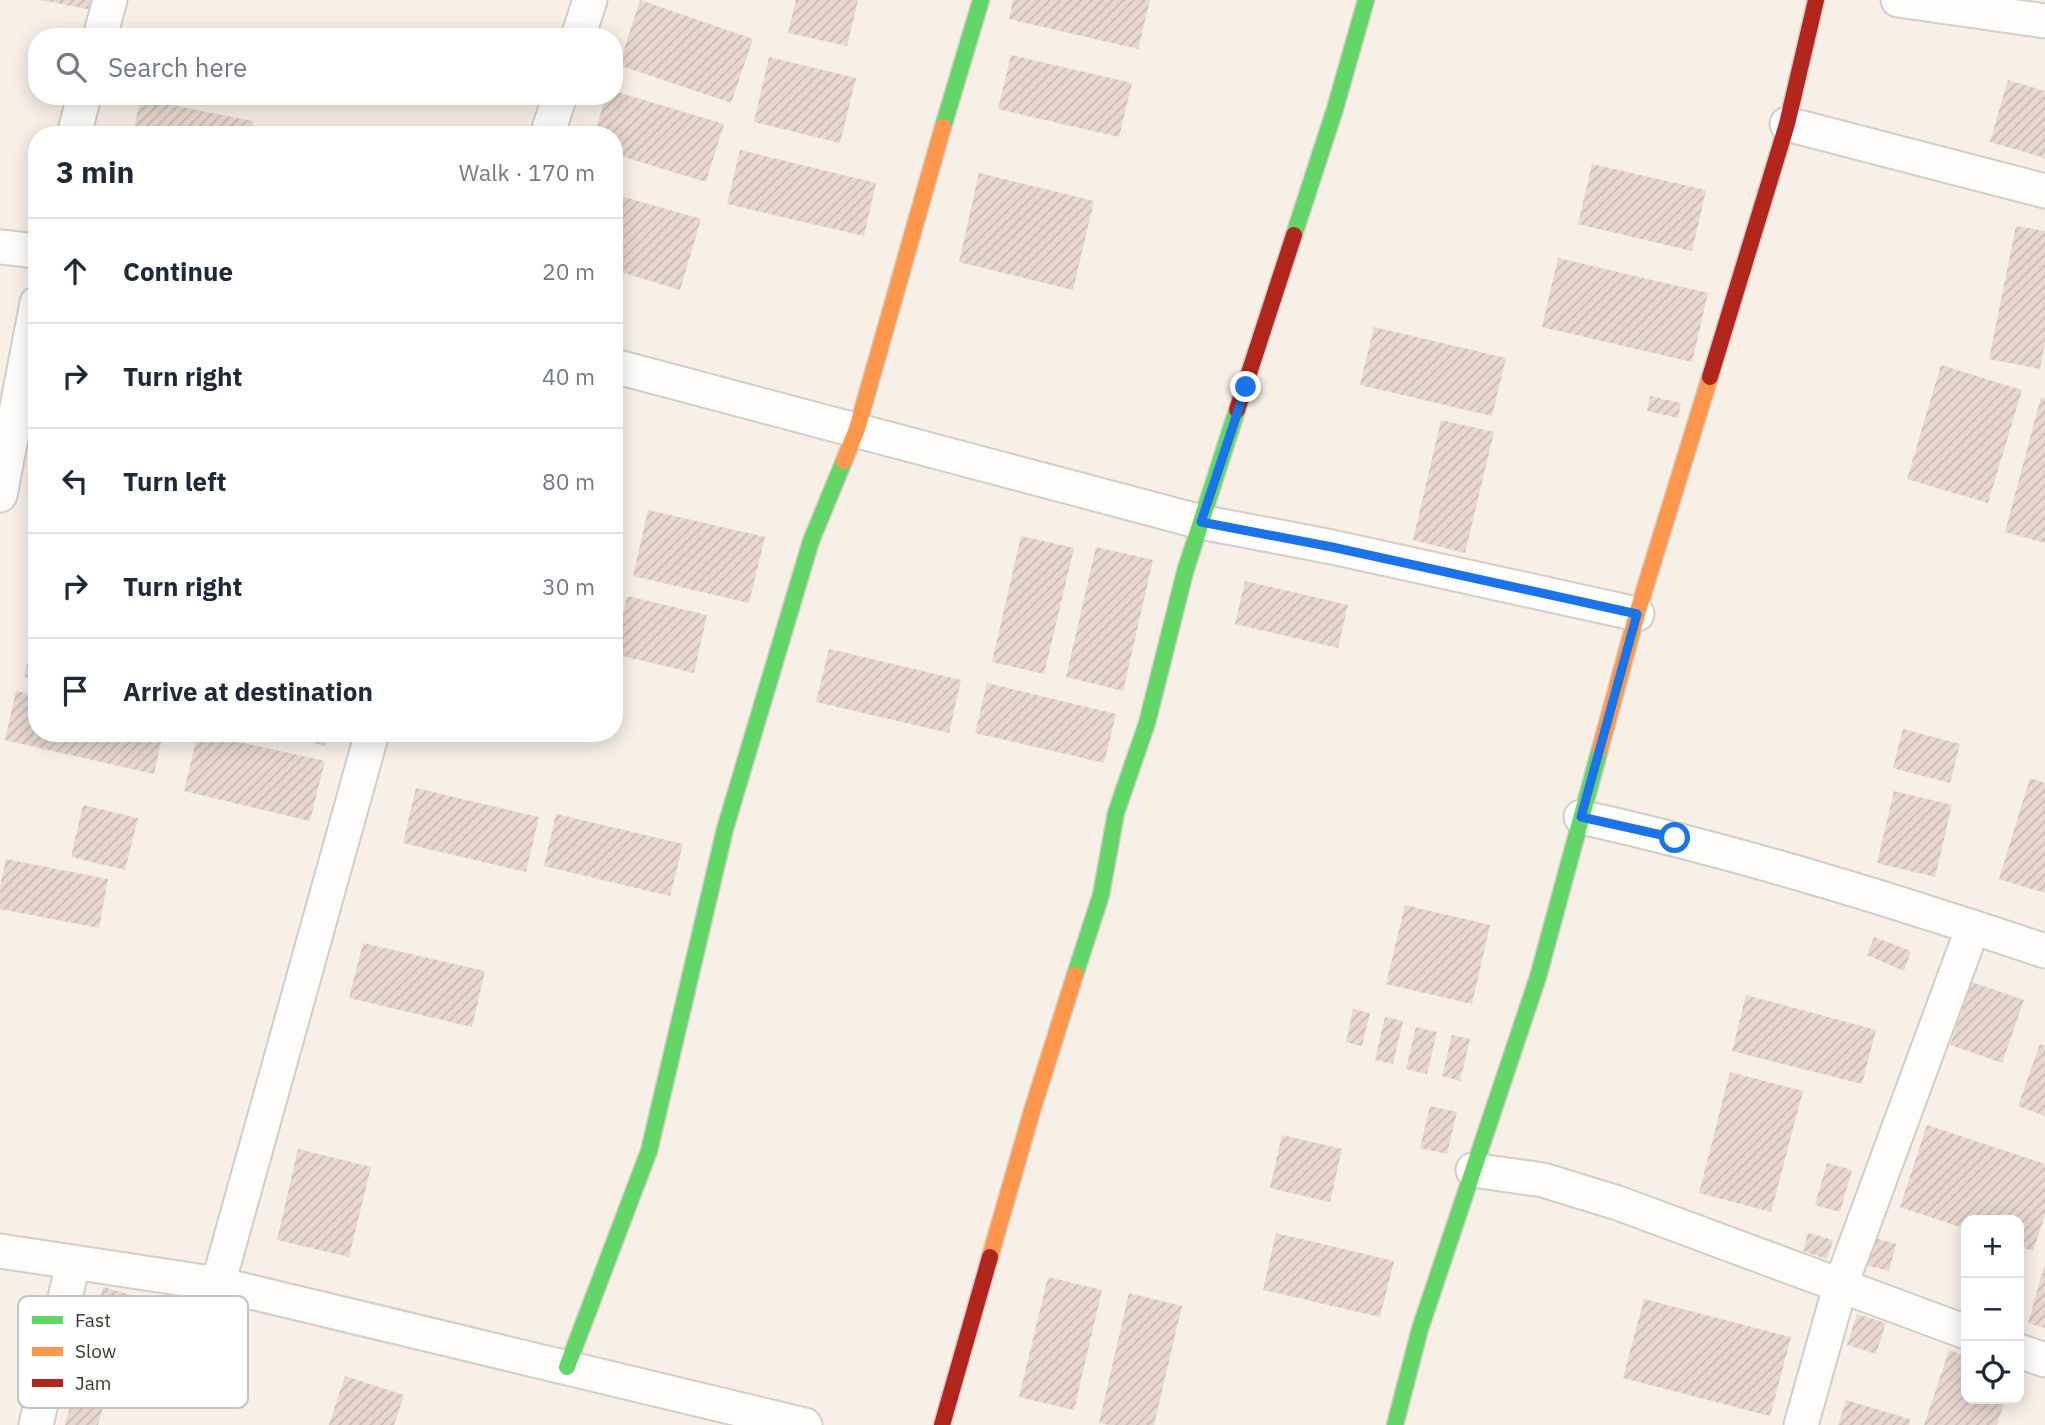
<!DOCTYPE html>
<html lang="en">
<head>
<meta charset="utf-8">
<style>
	:root { --surface:#fff; --page:#f2f2f3; --text:#1f2937; --muted:#747a83; --line:#e0e1e3 }
	body { margin:0; font-family:"IBM Plex Sans",sans-serif; background:var(--page); color:var(--text) }
	.controls { position:absolute; right:21px; bottom:21px; display:grid; overflow:hidden; border-radius:14px; box-shadow:0 4px 18px #0003 }
	.controls button { width:63px; height:63px; display:grid; place-items:center; padding:0; border:0; border-bottom:2px solid var(--line); background:var(--surface); color:var(--text); font:35px sans-serif }
	.stop { position:absolute; width:21px; height:21px; margin:-16px; border:5px solid #1a73e8; border-radius:50%; background:#fff }
	.stop.end { background:#1a73e8; border-color:#fff; box-shadow:0 2px 7px #0008 }
	.list { margin:0; padding:0; list-style:none }
	h2 { display:flex; justify-content:space-between; align-items:center; height:91px; margin:0; padding:0 28px; font-size:30px }
	h2 small { font-size:23px; font-weight:400; color:var(--muted) }
	.list li { display:grid; grid-template-columns:46px 1fr auto; gap:21px; align-items:center; box-sizing:border-box; height:105px; padding:0 28px; border-top:2px solid var(--line) }
	.list b { display:block; font-size:26px; white-space:nowrap }
	.list em { font-size:23px; font-style:normal; color:var(--muted) }
	.icon { flex:none; width:38px; height:38px; fill:none; stroke:currentColor; stroke-width:2; stroke-linecap:round; stroke-linejoin:round }
	.map { position:relative; flex:none; width:2045px; height:1425px; overflow:hidden }
	.search { position:absolute; background:var(--surface); box-shadow:0 4px 18px #0003; left:28px; top:28px; width:595px; height:77px; display:flex; align-items:center; gap:18px; box-sizing:border-box; padding:0 24px; border-radius:28px; color:var(--muted); font-size:26px }
	.panel { position:absolute; background:var(--surface); box-shadow:0 4px 18px #0003; left:28px; top:126px; width:595px; height:616px; border-radius:28px }
	.map>svg:first-child { display:block }
	.building { fill:url(#building-hatch) }
	.lines { fill:none; stroke-linecap:round; stroke-linejoin:round }
	.street-casing { stroke:#d4cdc6; stroke-width:37 }
	.fast-casing { stroke:#d4cdc6; stroke-width:19 }
	.slow-casing { stroke:#d4cdc6; stroke-width:19 }
	.jam-casing { stroke:#d4cdc6; stroke-width:19 }
	.street { stroke:#fefdfb; stroke-width:33 }
	.fast { stroke:#63d668; stroke-width:16 }
	.slow { stroke:#ff974d; stroke-width:16 }
	.jam { stroke:#b3261e; stroke-width:16 }
	.route { stroke:#1a73e8; stroke-width:9 }
	.key { fill:#fff; stroke:#c5c3c1; stroke-width:2 }
	.key-label { font-size:19px; fill:#3e3730 }
</style>
</head>
<body>
<div class="map">
<svg width="2045" height="1425" viewBox="0 0 2045 1425">
	<defs>
		<pattern id="building-hatch" width="6" height="6" patternUnits="userSpaceOnUse" patternTransform="scale(1.75)"><rect width="6" height="6" fill="#e8d8cf"/><path d="M-1 1l2-2M0 6l6-6M5 7l2-2" fill="none" stroke="#c8bab2"/></pattern>
	</defs>
	<rect width="100%" height="100%" fill="#f8efe7"/>
	<g class="building">
		<polygon points="40,0 94,0 93,10"/>
		<polygon points="640,0 753,39 731,103 619,65"/>
		<polygon points="796,0 858,0 847,46 788,33"/>
		<polygon points="1013,0 1150,0 1138,49 1009,19"/>
		<polygon points="1011,55 1132,83 1119,137 998,109"/>
		<polygon points="769,57 856,78 840,143 754,122"/>
		<polygon points="2008,80 2045,91 2045,158 1990,142"/>
		<polygon points="614,91 724,124 706,182 614,154 614,135 594,135 606,96 614,96"/>
		<polygon points="140,99 253,121 251,135 133,135"/>
		<polygon points="740,150 876,183 864,236 727,204"/>
		<polygon points="1592,164 1706,190 1692,251 1578,224"/>
		<polygon points="979,173 1094,201 1073,290 959,262"/>
		<polygon points="614,194 701,219 680,290 614,270"/>
		<polygon points="2016,226 2045,231 2045,343 2040,369 1989,359"/>
		<polygon points="1558,258 1708,293 1692,362 1542,327"/>
		<polygon points="1374,327 1506,358 1492,416 1360,385"/>
		<polygon points="1941,365 2022,390 1988,503 1907,479"/>
		<polygon points="1650,396 1681,403 1678,418 1647,411"/>
		<polygon points="2041,397 2045,398 2045,543 2005,532"/>
		<polygon points="1441,420 1494,432 1465,553 1413,540"/>
		<polygon points="648,510 765,537 749,603 633,576"/>
		<polygon points="1021,536 1074,548 1044,674 992,662"/>
		<polygon points="1096,547 1153,560 1123,691 1066,677"/>
		<polygon points="1245,581 1348,605 1338,648 1235,624"/>
		<polygon points="627,596 707,615 694,673 614,654"/>
		<polygon points="36,627 37,627 37,680 24,677"/>
		<polygon points="829,649 961,680 949,733 816,702"/>
		<polygon points="987,683 1116,714 1104,763 975,733"/>
		<polygon points="16,691 37,695 37,733 163,733 154,774 5,740"/>
		<polygon points="1903,729 1960,744 1950,783 1893,768"/>
		<polygon points="198,733 325,761 310,821 184,791"/>
		<polygon points="276,733 328,733 325,746"/>
		<polygon points="2030,778 2045,783 2045,893 1999,879"/>
		<polygon points="416,788 539,817 526,872 403,843"/>
		<polygon points="1894,791 1952,805 1935,877 1877,863"/>
		<polygon points="83,805 138,818 125,870 71,857"/>
		<polygon points="556,814 683,844 670,896 544,866"/>
		<polygon points="6,859 108,879 99,928 0,909 0,887"/>
		<polygon points="1405,905 1490,925 1472,1004 1386,984"/>
		<polygon points="1874,937 1911,951 1904,971 1867,955"/>
		<polygon points="363,943 485,971 472,1027 349,998"/>
		<polygon points="1972,982 2024,1000 2002,1063 1950,1045"/>
		<polygon points="1746,995 1876,1030 1862,1084 1732,1051"/>
		<polygon points="1353,1009 1370,1013 1362,1046 1346,1042"/>
		<polygon points="1385,1017 1403,1021 1393,1064 1375,1060"/>
		<polygon points="1416,1027 1437,1032 1427,1074 1406,1069"/>
		<polygon points="1452,1035 1470,1039 1460,1081 1442,1076"/>
		<polygon points="2040,1044 2045,1046 2045,1116 2018,1106"/>
		<polygon points="1730,1072 1803,1091 1771,1212 1699,1193"/>
		<polygon points="1430,1106 1457,1112 1447,1154 1420,1148"/>
		<polygon points="1927,1125 2045,1164 2045,1215 2033,1251 2019,1246 2019,1220 1966,1220 1966,1229 1900,1207"/>
		<polygon points="1282,1135 1342,1149 1330,1202 1270,1188"/>
		<polygon points="298,1149 371,1167 349,1257 277,1240"/>
		<polygon points="1827,1163 1852,1170 1840,1212 1815,1205"/>
		<polygon points="1276,1233 1394,1261 1380,1317 1263,1290"/>
		<polygon points="1808,1233 1833,1240 1827,1259 1803,1251"/>
		<polygon points="1869,1236 1896,1244 1889,1271 1861,1264"/>
		<polygon points="2044,1266 2045,1266 2045,1328 2028,1323"/>
		<polygon points="1048,1277 1102,1290 1074,1410 1019,1397"/>
		<polygon points="103,1287 159,1303 149,1340 124,1333 98,1425 65,1425"/>
		<polygon points="1129,1293 1182,1306 1154,1425 1109,1425 1099,1423"/>
		<polygon points="1644,1299 1791,1337 1770,1416 1623,1378"/>
		<polygon points="1857,1314 1886,1323 1876,1354 1847,1345"/>
		<polygon points="1949,1350 1966,1356 1966,1399 2005,1399 1997,1425 1924,1425"/>
		<polygon points="345,1376 404,1395 394,1425 329,1425"/>
		<polygon points="1846,1400 1910,1419 1909,1425 1838,1425"/>
	</g>
	<g class="lines">
		<defs>
			<g id="street">
				<polyline points="1898,0 2045,21"/>
				<polyline points="100,37 110,0"/>
				<polyline points="578,37 590,0"/>
				<polyline points="1787,124 2045,191"/>
				<polyline points="74,135 84,96"/>
				<polyline points="547,135 560,96"/>
				<polyline points="0,247 37,251"/>
				<polyline points="614,366 1201,522 1332,547 1637,614"/>
				<polyline points="0,495 37,303"/>
				<path d="M1581,817C1738,852 1893,900 2045,951"/>
				<polyline points="1473,1170 1543,1180 1618,1203 1966,1332"/>
				<polyline points="0,1251 218,1284 805,1425"/>
				<polyline points="218,1284 372,733"/>
				<polyline points="2019,1351 2045,1360"/>
				<polyline points="36,1425 73,1263"/>
				<polyline points="1801,1425 1840,1287 1973,927"/>
			</g>
			<g id="fast">
				<polyline points="943,127 981,0"/>
				<polyline points="1294,235 1335,109 1366,0"/>
				<polyline points="1075,975 1101,895 1116,813 1147,723 1185,572 1237,410"/>
				<polyline points="567,1367 649,1151 725,829 811,541 844,461"/>
				<polyline points="1395,1425 1420,1329 1538,977 1600,749"/>
			</g>
			<g id="slow">
				<polyline points="844,461 857,429 943,127"/>
				<polyline points="1600,749 1637,614 1710,377"/>
				<polyline points="990,1257 1032,1111 1075,975"/>
			</g>
			<g id="jam">
				<polyline points="1710,377 1787,124 1816,0"/>
				<polyline points="1237,410 1294,235"/>
				<polyline points="942,1425 990,1257"/>
			</g>
		</defs>
		<use href="#street" class="street-casing"/>
		<use href="#fast" class="fast-casing"/>
		<use href="#slow" class="slow-casing"/>
		<use href="#jam" class="jam-casing"/>
		<use href="#street" class="street"/>
		<use href="#fast" class="fast"/>
		<use href="#slow" class="slow"/>
		<use href="#jam" class="jam"/>
	</g>
	<g class="lines">
		<polyline class="route" points="1246,387 1201,522 1332,547 1637,614 1581,817 1675,838"/>
	</g>
	<rect x="18" y="1296" width="230" height="112" rx="10" class="key"/>
	<rect x="32" y="1316" width="31" height="8" fill="#63d668"/>
	<rect x="32" y="1347" width="31" height="9" fill="#ff974d"/>
	<rect x="32" y="1379" width="31" height="8" fill="#b3261e"/>
	<g class="key-label">
		<text x="75" y="1327">Fast</text>
		<text x="75" y="1358">Slow</text>
		<text x="75" y="1390">Jam</text>
	</g>
</svg>
<div class="controls">
<button>+</button>
<button>−</button>
<button><svg class="icon" aria-label="locate" viewBox="0 0 24 24"><circle cx="12" cy="12" r="6"/><path d="M12 2v4M12 18v4M2 12h4M18 12h4"/></svg></button>
</div>
<div class="stop" style="left:1675px;top:838px"></div>
<div class="stop end" style="left:1246px;top:387px"></div>
<div class="search"><svg class="icon" aria-label="search" viewBox="0 0 24 24"><circle cx="10" cy="10" r="6"/><path d="M15 15l6 6"/></svg>Search here</div>
<section class="panel">
<h2>3 min<small>Walk · 170 m</small></h2>
<ul class="list">
<li><svg class="icon" aria-label="ahead" viewBox="0 0 24 24"><path d="M12 20V5M6 11l6-6 6 6"/></svg><div><b>Continue</b></div><em>20 m</em></li>
<li><svg class="icon" aria-label="right" viewBox="0 0 24 24"><path d="M7 20v-9h11M14 6l5 5-5 5"/></svg><div><b>Turn right</b></div><em>40 m</em></li>
<li><svg class="icon" aria-label="left" viewBox="0 0 24 24"><path d="M17 20v-9H6M10 6l-5 5 5 5"/></svg><div><b>Turn left</b></div><em>80 m</em></li>
<li><svg class="icon" aria-label="right" viewBox="0 0 24 24"><path d="M7 20v-9h11M14 6l5 5-5 5"/></svg><div><b>Turn right</b></div><em>30 m</em></li>
<li><svg class="icon" aria-label="arrive" viewBox="0 0 24 24"><path d="M6 21V4h12l-3 4 3 4H6"/></svg><div><b>Arrive at destination</b></div></li>
</ul>
</section>
</div>
</body>
</html>
